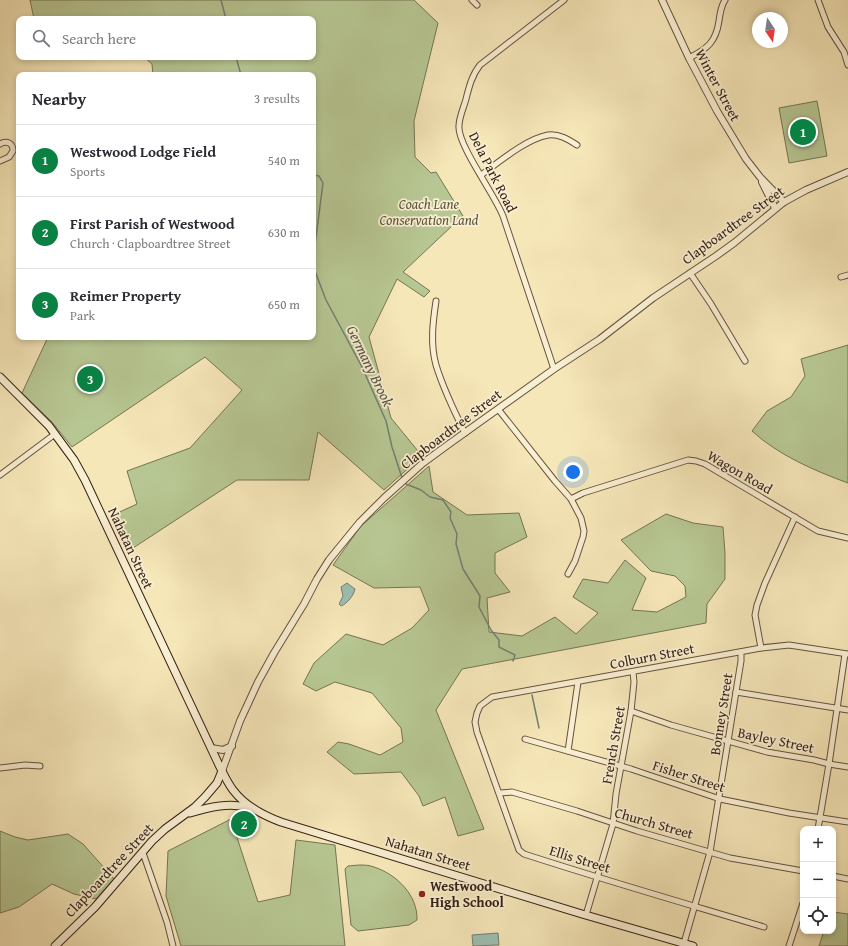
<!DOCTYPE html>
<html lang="en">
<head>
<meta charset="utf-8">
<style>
	:root { --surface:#fff; --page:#f7f7f7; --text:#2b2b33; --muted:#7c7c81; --line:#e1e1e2; --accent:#0b8043 }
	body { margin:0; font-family:"Gentium Book Plus",serif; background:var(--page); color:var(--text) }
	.controls { position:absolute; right:12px; bottom:12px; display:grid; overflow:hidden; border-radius:8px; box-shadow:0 2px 6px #0003 }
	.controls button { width:36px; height:36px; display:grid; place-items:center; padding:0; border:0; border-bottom:1px solid var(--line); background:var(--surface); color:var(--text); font:20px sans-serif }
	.compass { position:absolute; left:752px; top:12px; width:36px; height:36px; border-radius:50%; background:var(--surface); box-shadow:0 2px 6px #0003; rotate:167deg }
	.you { position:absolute; left:573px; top:472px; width:14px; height:14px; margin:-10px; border:3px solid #fff; border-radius:50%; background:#1a73e8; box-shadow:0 0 0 6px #1a73e833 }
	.badge { display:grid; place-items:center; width:26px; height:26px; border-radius:50%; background:var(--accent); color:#fff; font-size:13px; font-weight:700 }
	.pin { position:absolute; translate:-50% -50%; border:2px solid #fff; box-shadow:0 1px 4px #0006 }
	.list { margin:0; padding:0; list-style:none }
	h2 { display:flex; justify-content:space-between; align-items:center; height:52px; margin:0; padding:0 16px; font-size:17px }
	h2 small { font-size:13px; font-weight:400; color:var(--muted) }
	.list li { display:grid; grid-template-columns:26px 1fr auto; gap:12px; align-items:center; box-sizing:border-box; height:72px; padding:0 16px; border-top:1px solid var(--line) }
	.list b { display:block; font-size:15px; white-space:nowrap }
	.list p { margin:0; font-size:13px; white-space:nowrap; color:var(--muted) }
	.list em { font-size:13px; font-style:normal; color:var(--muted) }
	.icon { flex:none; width:22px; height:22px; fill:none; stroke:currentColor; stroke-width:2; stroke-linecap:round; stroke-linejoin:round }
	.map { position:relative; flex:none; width:848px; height:946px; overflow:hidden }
	.search { position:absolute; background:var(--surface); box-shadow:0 2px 6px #0003; left:16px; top:16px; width:300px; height:44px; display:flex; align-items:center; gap:10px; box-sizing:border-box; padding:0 14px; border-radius:8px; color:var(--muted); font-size:15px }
	.panel { position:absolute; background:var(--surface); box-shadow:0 2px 6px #0003; left:16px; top:72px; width:300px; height:268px; border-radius:8px }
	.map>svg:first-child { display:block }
	.green { fill:#b7c793; stroke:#767454 }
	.water { fill:#9dbfb3; stroke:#738074 }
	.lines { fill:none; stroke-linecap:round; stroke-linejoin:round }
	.stream { stroke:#738074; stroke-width:1.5 }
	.minor-casing { stroke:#65523e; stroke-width:7 }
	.tertiary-casing { stroke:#65523e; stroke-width:8 }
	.secondary-casing { stroke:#352115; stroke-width:9 }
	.minor { stroke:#f9efd2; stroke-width:5 }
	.tertiary { stroke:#f9efd2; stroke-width:6 }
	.secondary { stroke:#f9efd2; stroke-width:7 }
	.poi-dot { fill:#8f2418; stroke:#f9efd2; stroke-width:1.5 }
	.labels { text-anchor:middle; stroke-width:3.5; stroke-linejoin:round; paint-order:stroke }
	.street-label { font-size:14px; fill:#352115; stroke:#f9efd2 }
	.park-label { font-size:14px; font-style:italic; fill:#5c533b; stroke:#f9efd2 }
	.poi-label { font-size:14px; font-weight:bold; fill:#352115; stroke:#f9efd2; text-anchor:start }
	.water-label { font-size:15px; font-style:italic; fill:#545044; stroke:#f9efd2 }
</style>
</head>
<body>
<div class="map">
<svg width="848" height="946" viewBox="0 0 848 946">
	<rect width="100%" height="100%" fill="#f6e7b9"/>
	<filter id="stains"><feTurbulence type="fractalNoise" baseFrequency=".005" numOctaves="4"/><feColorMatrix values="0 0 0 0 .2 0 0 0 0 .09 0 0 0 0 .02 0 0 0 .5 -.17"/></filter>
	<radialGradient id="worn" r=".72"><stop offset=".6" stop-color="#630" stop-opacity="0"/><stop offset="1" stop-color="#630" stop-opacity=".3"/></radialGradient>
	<g class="green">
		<polygon points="30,0 414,0 438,23 414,121 415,157 431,173 436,172 463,216 460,218 462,221 453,225 403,272 430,291 424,297 397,279 369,337 391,418 422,456 384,490 318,432 309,480 237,480 130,550 111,516 137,504 127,471 190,448 242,390 205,357 72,447 52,422 22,393 48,337 313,337 313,75 153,75 152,64 144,57 313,57 313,19 34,19"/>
		<polygon points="817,101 827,156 789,163 779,108"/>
		<path d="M848,345V483C815,471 778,455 752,431L767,411L791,397L805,376L801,359Z"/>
		<polygon points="429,466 433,492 467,515 519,513 527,537 495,553 495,573 510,592 487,598 489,632 522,636 555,617 576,634 598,613 573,597 583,579 608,583 625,560 646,578 632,610 657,612 686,597 685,586 675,576 651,571 621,540 666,514 693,523 723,527 725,553 725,579 707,604 706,623 462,669 436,710 484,829 458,836 445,797 423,806 419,796 401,772 354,774 327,752 338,742 349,744 380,755 403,742 401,728 372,693 335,682 316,691 303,684 314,663 346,634 383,645 412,628 429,610 420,587 374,588 333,565 361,526"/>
		<polygon points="231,819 258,902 290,895 296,840 335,845 345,946 181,946 166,896 168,851"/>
		<polygon points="0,831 15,837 28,840 68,834 83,844 114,879 96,899 74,894 52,884 19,907 0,913"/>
		<path d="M359,865C364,865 369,865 374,867C396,874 418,895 417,920L409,925L358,931L351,925L345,869L348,866Z"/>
		<polygon points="833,912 848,914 848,946 819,946 824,931 833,931"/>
	</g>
	<g class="water">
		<path d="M347,583L355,589C354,595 347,604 341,606L339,604L343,596L341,587Z"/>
		<polygon points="498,933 499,945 473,946 472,935"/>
	</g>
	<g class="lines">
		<g class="stream">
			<polyline points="221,0 226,19"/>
			<polyline points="236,57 241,75"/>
			<polyline points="313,175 319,176 323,183 313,260"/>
			<polyline points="313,266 326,300 362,367 386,421 392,447 402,478"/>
			<polyline points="406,484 421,490 430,497 443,500 451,512 450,518 457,534 456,544 463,569 480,596 479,607 491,630 499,640 499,647 515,655 513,661"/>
			<polyline points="532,695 539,728"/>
		</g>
		<defs>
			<g id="minor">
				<polyline points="472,0 477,5"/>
				<polyline points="818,0 828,27 844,52 848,65"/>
				<path d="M689,58C707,49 716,42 719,21C720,13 721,6 725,0"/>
				<path d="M0,144C7,140 13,143 13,151L9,157L0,161"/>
				<path d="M481,175C499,162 526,139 548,135C558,133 569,140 577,145"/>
				<polyline points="690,273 711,304 745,361"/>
				<polyline points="841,277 848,275"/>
				<path d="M436,301C433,321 430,344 436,365C443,388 454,411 465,433"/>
				<path d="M554,369L503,216C495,195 457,144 459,126C459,117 464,107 466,99C469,87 472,75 480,65L564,0"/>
				<polyline points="498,409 555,481 571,499 581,518 584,531 583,537 575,561 568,574"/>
				<polyline points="0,475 55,434"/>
				<polyline points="571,499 583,493 688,460 696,461 705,464 818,531 848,538"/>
				<polyline points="761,648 755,615 757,605 765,583 795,517"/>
				<polyline points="736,692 848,710"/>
				<polyline points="631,711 671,725 767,752 814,760 829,764 848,767"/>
				<polyline points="525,739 631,769 720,799 789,813 848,822"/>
				<polyline points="568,751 578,682"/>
				<polyline points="0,768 25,765 40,766"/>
				<polyline points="500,793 512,792 577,811 637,831 730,858 803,871"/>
				<polyline points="818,829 829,764 845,654"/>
				<polyline points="143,853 167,922 173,946"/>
				<polyline points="833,876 848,879"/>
				<polyline points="586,915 613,824 616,794 631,711 634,682 633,672"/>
				<path d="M764,927C684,903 604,880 524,854L519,850L477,732L475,722L477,713L480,706L492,697L761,648L789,645L848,654"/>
				<polyline points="684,943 710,852 741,661 741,652"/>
				<polyline points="789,946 803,903"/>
			</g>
			<g id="tertiary">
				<polyline points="662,0 689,58 717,111 746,159 760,177 784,202"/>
				<polyline points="762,182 775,208"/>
				<polyline points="211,748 223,750 232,746"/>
				<polyline points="222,771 240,721 258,682 274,653 304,604 317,579 329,560 360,522 384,498 423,463 449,444 554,369 600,339 653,298 716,256 734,243 784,202 806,190 848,172"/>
			</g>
			<g id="secondary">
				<path d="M0,377L49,426L74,460L85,480L116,546L219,765C223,773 227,782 233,790C245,806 262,815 281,822L582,914L693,946"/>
				<path d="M190,813C209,807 230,802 250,808"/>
				<polyline points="55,946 95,907 152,841 165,829 195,807 205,797 217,783 222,771"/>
			</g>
		</defs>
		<use href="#minor" class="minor-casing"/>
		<use href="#tertiary" class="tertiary-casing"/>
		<use href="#secondary" class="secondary-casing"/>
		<use href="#minor" class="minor"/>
		<use href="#tertiary" class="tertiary"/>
		<use href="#secondary" class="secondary"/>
	</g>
	<circle class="poi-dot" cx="422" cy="894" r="4"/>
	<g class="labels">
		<g class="street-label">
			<text transform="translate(718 85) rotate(62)" y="5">Winter Street</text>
			<text transform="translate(493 172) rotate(63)" y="5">Dela Park Road</text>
			<text transform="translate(733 225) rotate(-36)" y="5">Clapboardtree Street</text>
			<text transform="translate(451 429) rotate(-37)" y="5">Clapboardtree Street</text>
			<text transform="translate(740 472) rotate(30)" y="5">Wagon Road</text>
			<text transform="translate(131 548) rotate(65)" y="5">Nahatan Street</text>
			<text transform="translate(652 656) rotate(-11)" y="5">Colburn Street</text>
			<text transform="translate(721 714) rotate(-81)" y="5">Bonney Street</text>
			<text transform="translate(776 740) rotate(12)" y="5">Bayley Street</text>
			<text transform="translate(613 745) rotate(-80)" y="5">French Street</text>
			<text transform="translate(689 776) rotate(18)" y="5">Fisher Street</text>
			<text transform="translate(654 823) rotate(16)" y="5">Church Street</text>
			<text transform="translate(428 853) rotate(17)" y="5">Nahatan Street</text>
			<text transform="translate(580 859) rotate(17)" y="5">Ellis Street</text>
			<text transform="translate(109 870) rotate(-47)" y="5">Clapboardtree Street</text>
		</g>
		<g class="park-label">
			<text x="429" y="209">Coach Lane<tspan x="429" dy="16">Conservation Land</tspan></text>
		</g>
		<g class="poi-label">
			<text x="430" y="891">Westwood<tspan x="430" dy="16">High School</tspan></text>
		</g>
		<g class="water-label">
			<text transform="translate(370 366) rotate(64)" y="5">Germany Brook</text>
		</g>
	</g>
	<rect width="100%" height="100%" filter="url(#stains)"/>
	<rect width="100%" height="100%" fill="url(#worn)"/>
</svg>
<div class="controls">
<button>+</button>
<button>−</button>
<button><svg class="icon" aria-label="locate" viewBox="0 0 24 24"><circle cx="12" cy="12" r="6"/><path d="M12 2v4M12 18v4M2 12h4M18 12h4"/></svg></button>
</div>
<svg class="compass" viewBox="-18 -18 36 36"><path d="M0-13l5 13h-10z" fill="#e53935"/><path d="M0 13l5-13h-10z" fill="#7c7c81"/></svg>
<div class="you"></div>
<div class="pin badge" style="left:803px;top:132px">1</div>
<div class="pin badge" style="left:244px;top:824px">2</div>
<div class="pin badge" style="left:90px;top:379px">3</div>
<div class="search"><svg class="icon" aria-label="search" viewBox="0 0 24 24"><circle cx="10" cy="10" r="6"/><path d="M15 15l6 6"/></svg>Search here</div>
<section class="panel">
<h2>Nearby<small>3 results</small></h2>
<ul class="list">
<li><span class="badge">1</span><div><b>Westwood Lodge Field</b><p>Sports</p></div><em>540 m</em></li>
<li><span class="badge">2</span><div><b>First Parish of Westwood</b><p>Church · Clapboardtree Street</p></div><em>630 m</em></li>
<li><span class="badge">3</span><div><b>Reimer Property</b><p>Park</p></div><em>650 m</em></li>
</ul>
</section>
</div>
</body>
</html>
